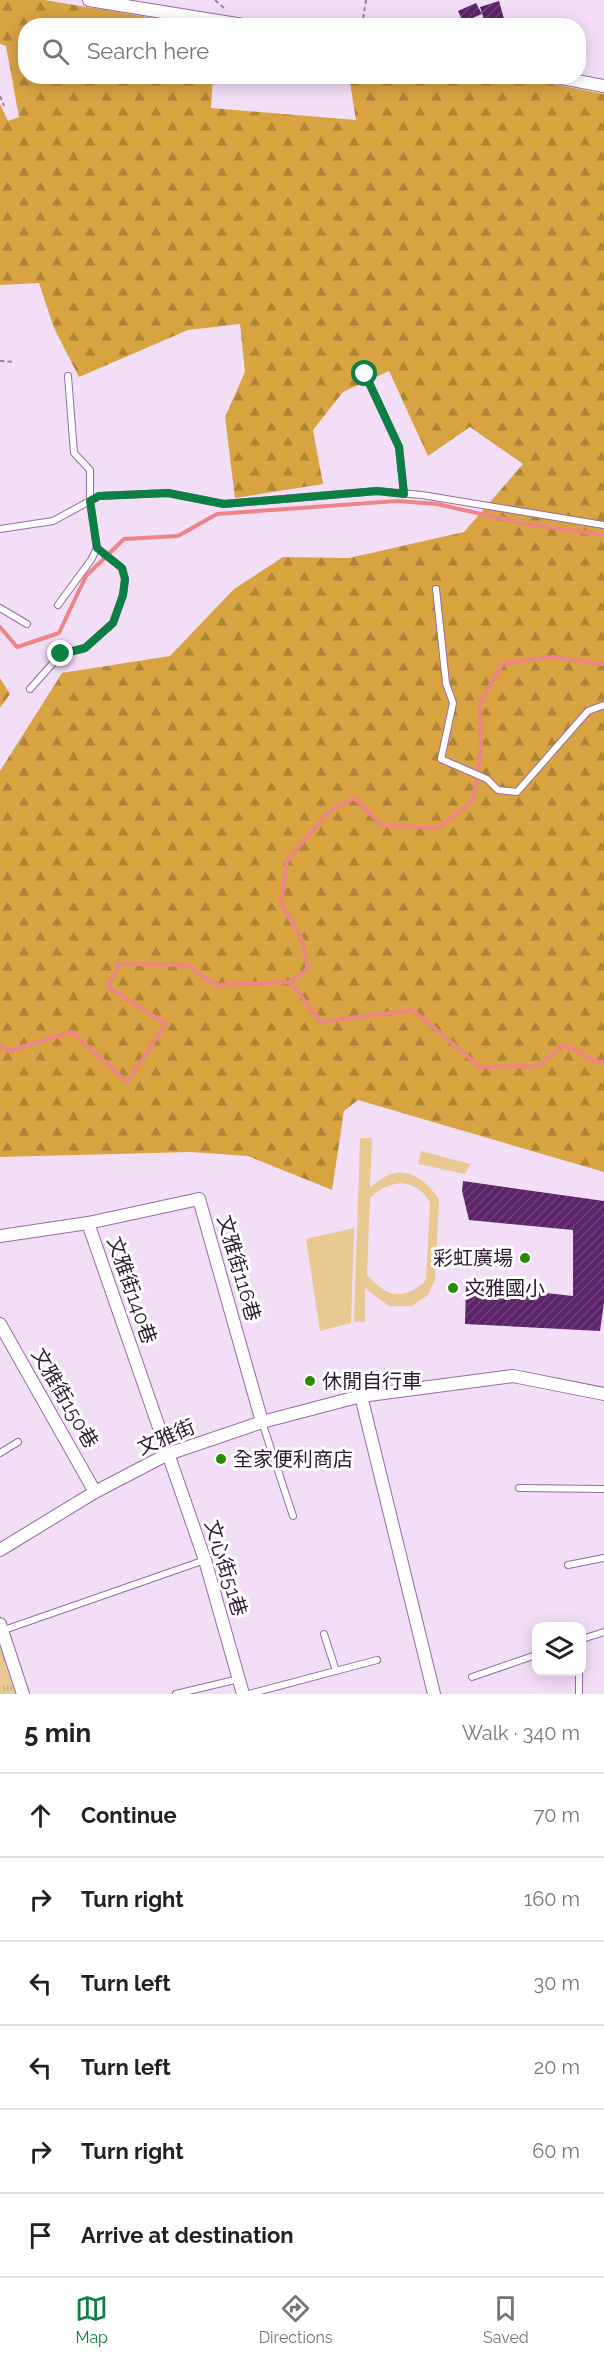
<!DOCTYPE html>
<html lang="en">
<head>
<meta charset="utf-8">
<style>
	:root { --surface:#fff; --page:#f2f2f2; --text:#202124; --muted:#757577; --line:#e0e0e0; --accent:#0b8043 }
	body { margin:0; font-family:Raleway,"Noto Sans TC",sans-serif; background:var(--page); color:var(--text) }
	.controls { position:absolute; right:18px; bottom:18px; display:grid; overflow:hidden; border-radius:12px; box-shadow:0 3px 15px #0003 }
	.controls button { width:54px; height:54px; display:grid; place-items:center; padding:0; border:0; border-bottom:2px solid var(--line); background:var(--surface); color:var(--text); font:30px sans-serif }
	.stop { position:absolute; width:18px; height:18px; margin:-14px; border:4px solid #0b8043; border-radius:50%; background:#fff }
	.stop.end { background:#0b8043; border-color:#fff; box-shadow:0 2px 6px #0008 }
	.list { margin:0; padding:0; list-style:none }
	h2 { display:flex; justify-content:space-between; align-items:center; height:78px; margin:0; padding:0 24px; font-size:26px }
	h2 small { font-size:20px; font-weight:400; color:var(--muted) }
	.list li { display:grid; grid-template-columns:39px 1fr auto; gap:18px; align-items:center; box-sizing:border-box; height:84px; padding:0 24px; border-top:2px solid var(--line) }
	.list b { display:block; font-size:22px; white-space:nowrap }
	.list em { font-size:20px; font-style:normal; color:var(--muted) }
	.icon { flex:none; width:33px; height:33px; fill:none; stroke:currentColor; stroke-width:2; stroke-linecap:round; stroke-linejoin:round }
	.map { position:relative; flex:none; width:604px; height:1694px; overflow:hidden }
	.search { position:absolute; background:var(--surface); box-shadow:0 3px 15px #0003; left:18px; right:18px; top:18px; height:66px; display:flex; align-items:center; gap:15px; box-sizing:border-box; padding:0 21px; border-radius:24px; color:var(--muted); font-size:22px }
	.sheet { height:582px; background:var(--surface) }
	nav { display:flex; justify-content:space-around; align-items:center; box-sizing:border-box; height:84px; border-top:2px solid var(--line); background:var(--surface); font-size:16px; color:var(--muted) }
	nav a { display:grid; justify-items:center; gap:3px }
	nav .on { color:var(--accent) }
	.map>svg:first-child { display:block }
	.forest { fill:url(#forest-firs) }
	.park { fill:url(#park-tufts) }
	.pitch { fill:#e9c892; fill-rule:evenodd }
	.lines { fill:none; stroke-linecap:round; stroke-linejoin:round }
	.stream { stroke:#ed8485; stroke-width:4 }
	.building { fill:url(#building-hatch) }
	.service-casing { stroke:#9969a4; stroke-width:8 }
	.minor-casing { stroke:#9969a4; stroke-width:14 }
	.path { stroke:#98839d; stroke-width:2; stroke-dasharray:4.5 3; stroke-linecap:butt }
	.service { stroke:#fff; stroke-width:6 }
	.minor { stroke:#fff; stroke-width:12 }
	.route { stroke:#0b8043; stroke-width:8 }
	.poi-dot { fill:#288b00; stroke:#fff; stroke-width:2 }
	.labels { text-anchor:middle; stroke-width:6; stroke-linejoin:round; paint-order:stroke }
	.poi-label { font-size:20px; fill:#2c1830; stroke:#fff; text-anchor:start }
	.street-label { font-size:20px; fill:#2c1830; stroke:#fff }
</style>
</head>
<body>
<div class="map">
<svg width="604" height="1694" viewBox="0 0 604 1694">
	<defs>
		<pattern id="forest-firs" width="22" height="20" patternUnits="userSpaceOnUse" patternTransform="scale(1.5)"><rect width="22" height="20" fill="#d8a341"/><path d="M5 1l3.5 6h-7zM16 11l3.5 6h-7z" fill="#af8437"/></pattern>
		<pattern id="park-tufts" width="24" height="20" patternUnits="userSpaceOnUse" patternTransform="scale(1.5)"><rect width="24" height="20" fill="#e9c892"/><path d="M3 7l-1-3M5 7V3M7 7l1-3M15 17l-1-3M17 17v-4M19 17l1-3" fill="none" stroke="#c8ab7e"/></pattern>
		<pattern id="building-hatch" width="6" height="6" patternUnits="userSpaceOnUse" patternTransform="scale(1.5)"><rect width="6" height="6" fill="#5d236a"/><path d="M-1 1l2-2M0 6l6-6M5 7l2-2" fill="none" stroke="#71417b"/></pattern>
	</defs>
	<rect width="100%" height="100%" fill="#f3def8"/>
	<g class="forest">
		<polygon points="0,0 44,0 197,25 26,26 26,76 213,77 211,108 356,120 349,76 517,77 604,94 604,1172 358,1100 344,1111 332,1190 248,1156 191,1152 0,1157 0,771 62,673 170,656 234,589 283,557 349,558 464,532 523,464 470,427 428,456 389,371 343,392 313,430 323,484 235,498 225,417 245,372 240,324 188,330 79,377 54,328 39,283 0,285 0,104 8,121 19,117 6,46 0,44"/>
		<polygon points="0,678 10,694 0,708"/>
	</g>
	<polygon class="park" points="0,1629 23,1694 0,1694"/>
	<g class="pitch">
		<path d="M360,1138H372L370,1187C376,1183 383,1177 391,1174C411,1167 429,1184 439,1199L435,1280L428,1295L412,1306H389L365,1288V1322H354ZM403,1183C416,1186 424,1191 430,1203L426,1280C403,1302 387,1297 367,1275L370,1198C380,1189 389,1184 403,1183Z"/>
		<polygon points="421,1151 470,1164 465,1174 418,1164"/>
		<polygon points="354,1228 351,1323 320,1331 306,1239"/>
	</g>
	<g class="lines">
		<g class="stream">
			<polyline points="0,627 17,647 59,633 86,576 124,539 178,536 217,514 397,501 437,504 526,524 604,535"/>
			<polyline points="290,982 308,969 302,940 281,903 287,861 328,812 354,798 382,825 438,828 473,801 481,750 480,703 503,663 553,657 604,664"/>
			<polyline points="0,1045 8,1051 72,1032 127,1082 166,1024 108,987 119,964 188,965 215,985 290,982 321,1022 413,1010 480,1067 538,1066 564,1045 600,1063 604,1062"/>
		</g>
	</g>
	<g class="building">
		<polygon points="499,1 506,26 486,26 480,7"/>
		<polygon points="476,3 482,14 463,22 458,11"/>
		<polygon points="463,1181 604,1201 604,1303 600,1331 465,1324 466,1284 573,1296 573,1230 469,1220 462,1191"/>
	</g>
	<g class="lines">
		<defs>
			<g id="service">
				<polyline points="365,374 399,447 404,494"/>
				<polyline points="0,529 53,521 99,496 168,493 224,504 377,491 422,495 604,525"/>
				<polyline points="436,589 446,683 453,703 441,759 487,779 498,790 517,792 588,711 604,705"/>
				<polyline points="58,605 91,560 97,548 90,501 90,470 74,453 68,376"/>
				<polyline points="0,608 27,624"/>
				<polyline points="30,689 61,654 85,648 113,623 123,595 125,579 122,568 97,548"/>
				<polyline points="262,1422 293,1516"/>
				<polyline points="0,1453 18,1442"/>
				<polyline points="519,1488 604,1489"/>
				<polyline points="568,1565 604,1558"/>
				<polyline points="4,1630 205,1560"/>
				<polyline points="324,1634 336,1671"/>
				<polyline points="582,1639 604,1632"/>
				<polyline points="472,1677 536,1655"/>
				<polyline points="176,1694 239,1679"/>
				<polyline points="249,1694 377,1660"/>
				<polyline points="579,1694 579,1672"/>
			</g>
			<g id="minor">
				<polyline points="89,0 249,26"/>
				<polyline points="551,76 604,86"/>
				<polyline points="88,1223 199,1199 262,1422"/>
				<polyline points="0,1236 88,1223 205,1560 243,1694"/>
				<polyline points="0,1324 95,1492"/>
				<polyline points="361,1396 434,1694"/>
				<polyline points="0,1550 95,1492 168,1454 262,1422 361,1396 513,1376 604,1394"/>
				<polyline points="0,1624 23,1694"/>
			</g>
		</defs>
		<use href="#service" class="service-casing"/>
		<use href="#minor" class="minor-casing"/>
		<g class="path">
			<polyline points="215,0 224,8"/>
			<polyline points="362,26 366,0"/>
			<polyline points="0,96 4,106"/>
			<polyline points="0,361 15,362"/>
		</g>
		<use href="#service" class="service"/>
		<use href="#minor" class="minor"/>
	</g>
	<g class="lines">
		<polyline class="route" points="61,654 85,648 113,623 123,595 125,579 122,568 97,548 90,501 99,496 168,493 224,504 377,491 404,494 399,447 365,374"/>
	</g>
	<g class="poi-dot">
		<circle cx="525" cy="1258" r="6"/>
		<circle cx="453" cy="1288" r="6"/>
		<circle cx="310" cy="1381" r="6"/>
		<circle cx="221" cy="1459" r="6"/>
	</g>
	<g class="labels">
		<g class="poi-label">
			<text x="513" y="1265" text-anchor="end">彩虹廣場</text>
			<text x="465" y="1295">文雅國小</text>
			<text x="322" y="1388">休閒自行車</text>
			<text x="233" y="1466">全家便利商店</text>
		</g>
		<g class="street-label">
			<text transform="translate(239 1268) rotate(74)" y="7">文雅街116巷</text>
			<text transform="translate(132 1290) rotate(71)" y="7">文雅街140巷</text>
			<text transform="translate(65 1398) rotate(60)" y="7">文雅街150巷</text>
			<text transform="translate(166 1437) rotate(-23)" y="7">文雅街</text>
			<text transform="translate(226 1568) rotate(73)" y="7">文心街51巷</text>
		</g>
	</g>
</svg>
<div class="controls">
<button><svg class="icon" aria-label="layers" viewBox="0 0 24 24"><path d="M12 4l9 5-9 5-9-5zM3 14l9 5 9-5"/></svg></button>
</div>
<div class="stop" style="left:365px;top:374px"></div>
<div class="stop end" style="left:61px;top:654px"></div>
<div class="search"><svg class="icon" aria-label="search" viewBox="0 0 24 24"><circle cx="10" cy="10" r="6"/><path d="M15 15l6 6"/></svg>Search here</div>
</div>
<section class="sheet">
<h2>5 min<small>Walk · 340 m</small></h2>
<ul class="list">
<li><svg class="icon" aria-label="ahead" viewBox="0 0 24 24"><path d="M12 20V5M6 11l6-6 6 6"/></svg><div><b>Continue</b></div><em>70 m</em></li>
<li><svg class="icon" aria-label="right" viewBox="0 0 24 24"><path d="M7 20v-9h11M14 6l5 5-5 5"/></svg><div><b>Turn right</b></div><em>160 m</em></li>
<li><svg class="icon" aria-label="left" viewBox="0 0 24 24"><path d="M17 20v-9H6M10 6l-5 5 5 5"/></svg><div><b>Turn left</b></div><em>30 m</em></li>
<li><svg class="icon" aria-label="left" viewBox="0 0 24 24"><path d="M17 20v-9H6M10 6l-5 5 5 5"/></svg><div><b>Turn left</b></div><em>20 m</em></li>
<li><svg class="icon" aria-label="right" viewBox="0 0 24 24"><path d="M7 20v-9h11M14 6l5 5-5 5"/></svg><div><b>Turn right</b></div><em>60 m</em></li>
<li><svg class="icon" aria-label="arrive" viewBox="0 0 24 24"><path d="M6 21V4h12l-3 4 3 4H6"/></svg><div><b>Arrive at destination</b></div></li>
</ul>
</section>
<nav>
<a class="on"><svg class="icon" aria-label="map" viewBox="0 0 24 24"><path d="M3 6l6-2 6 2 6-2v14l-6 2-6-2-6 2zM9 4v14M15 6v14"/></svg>Map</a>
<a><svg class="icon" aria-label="directions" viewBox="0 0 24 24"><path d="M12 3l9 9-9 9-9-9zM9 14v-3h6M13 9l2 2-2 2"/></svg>Directions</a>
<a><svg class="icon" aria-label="saved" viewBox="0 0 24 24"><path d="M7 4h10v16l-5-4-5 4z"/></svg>Saved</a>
</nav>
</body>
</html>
